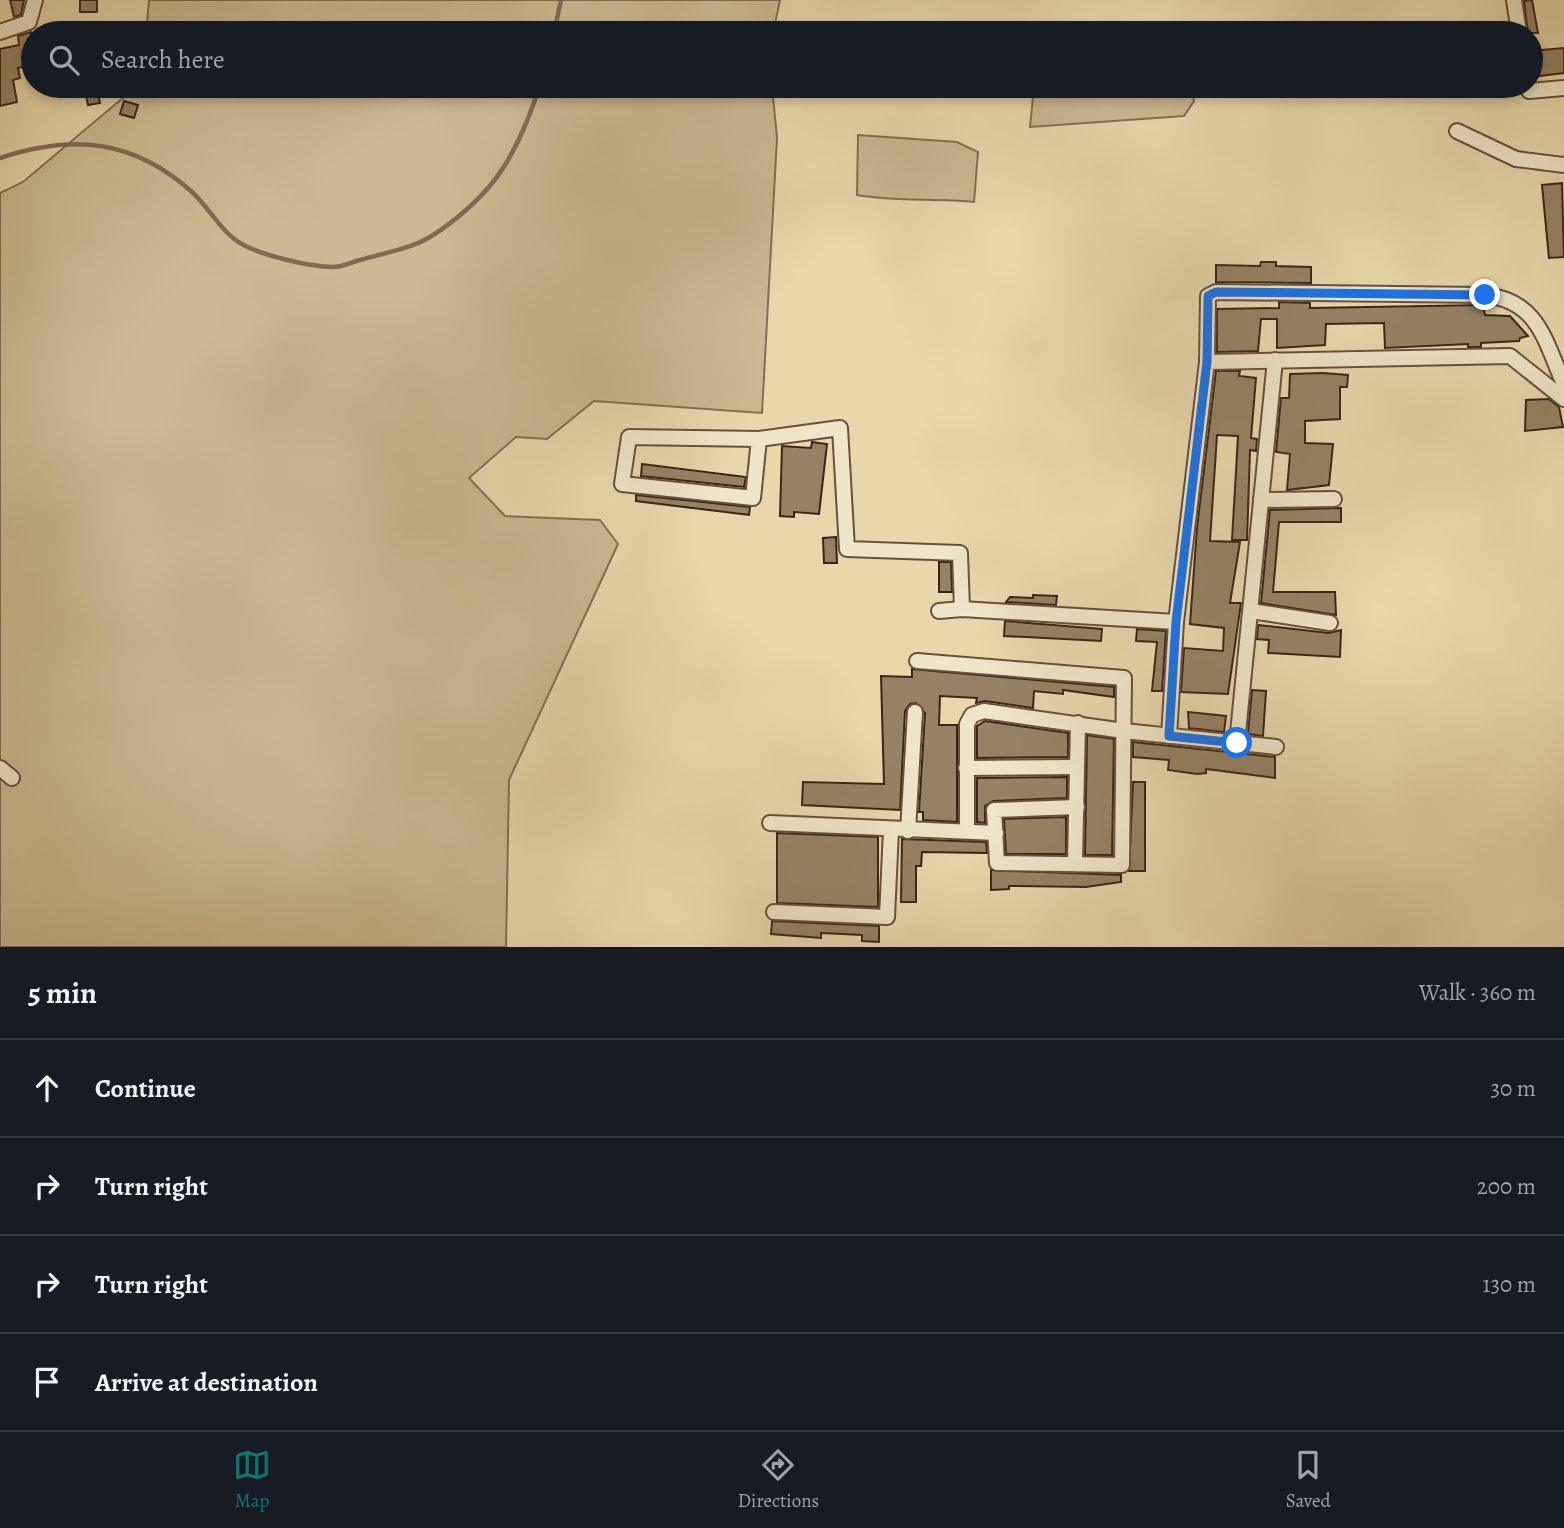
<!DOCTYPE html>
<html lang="en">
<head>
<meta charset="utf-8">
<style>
	:root { --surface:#171b24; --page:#242831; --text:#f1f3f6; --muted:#9ea1a6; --line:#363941; --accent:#0f766e }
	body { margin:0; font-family:Alegreya,serif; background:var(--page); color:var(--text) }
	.stop { position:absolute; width:21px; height:21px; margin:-16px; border:5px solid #1a73e8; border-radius:50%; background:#fff }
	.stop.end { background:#1a73e8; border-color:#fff; box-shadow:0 2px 7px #0008 }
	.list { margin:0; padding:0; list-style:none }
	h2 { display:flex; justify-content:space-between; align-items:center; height:91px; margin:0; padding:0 28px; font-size:30px }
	h2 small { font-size:23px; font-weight:400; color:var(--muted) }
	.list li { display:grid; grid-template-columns:46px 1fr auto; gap:21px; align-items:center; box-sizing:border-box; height:98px; padding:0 28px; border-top:2px solid var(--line) }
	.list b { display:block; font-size:26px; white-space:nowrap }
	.list em { font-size:23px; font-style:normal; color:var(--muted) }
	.icon { flex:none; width:38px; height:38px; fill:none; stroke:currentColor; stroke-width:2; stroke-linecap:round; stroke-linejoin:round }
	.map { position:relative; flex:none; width:1564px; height:947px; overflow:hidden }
	.search { position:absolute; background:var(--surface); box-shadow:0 4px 10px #0003; left:21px; right:21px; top:21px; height:77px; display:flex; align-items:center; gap:18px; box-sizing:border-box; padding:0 24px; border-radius:38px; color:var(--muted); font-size:26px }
	.sheet { height:483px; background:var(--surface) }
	nav { display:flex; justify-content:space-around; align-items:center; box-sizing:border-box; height:98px; border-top:2px solid var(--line); background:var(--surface); font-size:19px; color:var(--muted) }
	nav a { display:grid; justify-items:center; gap:4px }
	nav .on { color:var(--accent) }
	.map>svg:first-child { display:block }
	.green { fill:#cab992; stroke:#836f55; stroke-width:2 }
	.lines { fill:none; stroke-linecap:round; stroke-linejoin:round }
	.stream { stroke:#806b52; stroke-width:4.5 }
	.building { fill:#958264; stroke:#3c2518; stroke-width:2 }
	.minor-casing { stroke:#67523d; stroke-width:18 }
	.minor { stroke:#efe5c8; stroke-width:14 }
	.route { stroke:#1a73e8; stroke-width:9 }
</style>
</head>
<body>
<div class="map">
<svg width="1564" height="947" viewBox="0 0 1564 947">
	<rect width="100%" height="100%" fill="#e7d7ab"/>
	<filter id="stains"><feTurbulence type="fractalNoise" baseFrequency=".00286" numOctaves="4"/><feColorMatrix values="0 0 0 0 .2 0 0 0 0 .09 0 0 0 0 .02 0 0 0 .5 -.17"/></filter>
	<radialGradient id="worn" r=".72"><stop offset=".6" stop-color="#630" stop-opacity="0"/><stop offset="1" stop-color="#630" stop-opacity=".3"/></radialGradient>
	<g class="green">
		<polygon points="149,0 780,0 773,33 146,33"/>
		<polygon points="137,86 772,86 777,138 762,413 594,401 547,439 516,437 469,478 505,516 600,520 618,544 509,780 506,947 0,947 0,193 23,182"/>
		<polygon points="1034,86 1192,86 1194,101 1184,116 1030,127"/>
		<path d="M858,135L957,142L978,152L974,202C934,198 896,202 857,195Z"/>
	</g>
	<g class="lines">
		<g class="stream">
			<polyline points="554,33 561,0"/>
			<path d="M0,158C73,134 134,139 193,193C209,208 221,231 240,243C260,255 310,267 333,267C343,267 354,261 364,259C384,253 412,248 430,237C456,221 487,194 503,168C520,142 530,114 540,86"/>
		</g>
	</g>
	<g class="building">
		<polygon points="10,0 24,0 21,15 14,17"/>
		<rect x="80" y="0" width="17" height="12"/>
		<polygon points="1532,0 1538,33 1528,33 1524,1"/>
		<polygon points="31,32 33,64 18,68 20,78 13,80 17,102 0,106 0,49 19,45 18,36"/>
		<polygon points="1564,48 1564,73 1531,77 1531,51"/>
		<polygon points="97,89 100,103 88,105 85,91"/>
		<polygon points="124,101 138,105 134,118 120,114"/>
		<polygon points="1562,183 1564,257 1549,258 1542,185"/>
		<polygon points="1261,262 1276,262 1276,266 1311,267 1311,283 1216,282 1216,265 1260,266"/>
		<polygon points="1279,302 1310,303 1310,308 1483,305 1485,315 1510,316 1528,336 1520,338 1519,341 1481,343 1481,347 1468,347 1468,344 1385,348 1384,323 1326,324 1325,345 1277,348 1277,319 1261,319 1258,351 1217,352 1217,309 1279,308"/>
		<polygon points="1216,371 1240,371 1239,376 1256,378 1251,438 1257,439 1256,451 1250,450 1247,540 1232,540 1238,436 1217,435 1210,541 1240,542 1230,603 1241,603 1228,694 1181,692 1184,648 1223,651 1224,628 1190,624 1197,528"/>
		<polygon points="1323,373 1348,375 1347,387 1340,387 1340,419 1305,421 1305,443 1333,444 1329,485 1287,490 1290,454 1276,452 1281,398 1289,398 1290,374"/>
		<polygon points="1549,399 1559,407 1563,427 1525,431 1526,400"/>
		<polygon points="812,442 827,444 819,514 794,512 794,517 780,516 782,446 811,448"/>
		<polygon points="642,464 746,477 744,487 641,476"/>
		<polygon points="636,495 750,507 749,515 636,501"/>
		<polygon points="1341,508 1341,522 1279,522 1273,592 1335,592 1336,615 1261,603 1270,510"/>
		<polygon points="836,537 837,563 824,563 823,538"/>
		<polygon points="939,562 951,562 952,592 939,592"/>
		<polygon points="1033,595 1057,596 1056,605 1006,602 1010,597 1033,598"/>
		<polygon points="1005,621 1102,629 1101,641 1004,636"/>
		<polygon points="1258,625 1329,633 1341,630 1340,657 1268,653 1269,640 1257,639"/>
		<polygon points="1137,629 1166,631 1162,691 1152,691 1157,642 1136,641"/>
		<polygon points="912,669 1114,687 1114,697 1063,690 1063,694 1034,691 1033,708 985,701 976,703 977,698 940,696 939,725 957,725 957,822 923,820 923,812 919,812 925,713 916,703 910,704 905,711 900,810 802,805 803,782 884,784 881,676 912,677"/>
		<polygon points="1252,690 1266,691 1263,736 1248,734"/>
		<polygon points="1188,712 1226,716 1224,732 1189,728"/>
		<polygon points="985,721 1068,733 1068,757 977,758 977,726"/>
		<polygon points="1087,735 1114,739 1112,855 1085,855"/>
		<polygon points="1133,742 1275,757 1275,778 1206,769 1206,773 1197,774 1168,770 1169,760 1133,757"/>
		<polygon points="1067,777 1067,798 993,801 985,806 985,823 977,822 977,778"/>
		<polygon points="1133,782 1145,782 1145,871 1129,871"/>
		<polygon points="1066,817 1066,854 1006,854 1004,819"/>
		<polygon points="777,833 878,837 878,907 777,903"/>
		<polygon points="902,839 986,842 987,853 922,852 921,866 916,866 916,902 901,902"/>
		<polygon points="991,870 1121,875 1121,882 1086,887 1009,886 1009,889 991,890"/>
		<polygon points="772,921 879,926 879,942 862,941 862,935 821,933 821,938 771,934"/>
	</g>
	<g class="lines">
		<defs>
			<g id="minor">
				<polyline points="1514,0 1519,33"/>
				<polyline points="0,32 29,22 35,0"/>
				<polyline points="1528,86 1529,91 1564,88"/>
				<polyline points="1457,131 1516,159 1564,165"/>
				<path d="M1207,362L1208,296L1216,292L1484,295C1539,300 1545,342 1564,384"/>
				<polyline points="759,439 629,437 622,484 753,498 759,439 840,428 847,549 960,553 962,609"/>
				<polyline points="1261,500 1334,499"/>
				<polyline points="939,611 962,609 1176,622"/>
				<polyline points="1251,611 1330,623"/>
				<polyline points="917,661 1124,678 1122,865 997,863 994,810 1077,807"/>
				<polyline points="1169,736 1176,622 1207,362 1510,356 1564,399"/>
				<polyline points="1237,743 1275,360"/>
				<polyline points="0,768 12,778"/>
				<polyline points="966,768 1076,767"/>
				<polyline points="770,823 996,833"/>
				<polyline points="908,831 915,712"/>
				<polyline points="967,831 967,724 972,715 984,711 1124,731 1276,747"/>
				<polyline points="1075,862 1078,723"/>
				<polyline points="774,912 887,917 891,830"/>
			</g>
		</defs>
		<use href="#minor" class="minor-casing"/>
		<use href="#minor" class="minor"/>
	</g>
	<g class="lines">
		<polyline class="route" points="1237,743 1169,736 1176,622 1207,362 1208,296 1216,292 1485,295"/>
	</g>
	<rect width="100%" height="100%" filter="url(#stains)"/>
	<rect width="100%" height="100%" fill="url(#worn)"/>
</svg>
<div class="stop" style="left:1237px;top:743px"></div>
<div class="stop end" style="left:1485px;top:295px"></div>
<div class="search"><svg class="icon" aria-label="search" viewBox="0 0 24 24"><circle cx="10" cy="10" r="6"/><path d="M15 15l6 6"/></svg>Search here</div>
</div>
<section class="sheet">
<h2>5 min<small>Walk · 360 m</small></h2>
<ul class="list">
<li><svg class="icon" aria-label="ahead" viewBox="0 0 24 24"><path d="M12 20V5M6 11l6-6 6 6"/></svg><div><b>Continue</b></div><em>30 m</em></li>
<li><svg class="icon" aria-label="right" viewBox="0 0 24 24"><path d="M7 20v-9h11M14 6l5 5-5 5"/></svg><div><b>Turn right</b></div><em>200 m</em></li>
<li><svg class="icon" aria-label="right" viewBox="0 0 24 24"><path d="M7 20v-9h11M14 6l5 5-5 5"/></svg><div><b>Turn right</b></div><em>130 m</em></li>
<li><svg class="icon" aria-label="arrive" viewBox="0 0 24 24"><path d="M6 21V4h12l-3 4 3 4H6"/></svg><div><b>Arrive at destination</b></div></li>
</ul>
</section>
<nav>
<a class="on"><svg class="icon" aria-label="map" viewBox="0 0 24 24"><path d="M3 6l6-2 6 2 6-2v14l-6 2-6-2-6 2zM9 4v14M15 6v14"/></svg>Map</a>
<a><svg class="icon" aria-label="directions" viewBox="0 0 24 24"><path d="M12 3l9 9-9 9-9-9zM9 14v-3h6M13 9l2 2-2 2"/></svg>Directions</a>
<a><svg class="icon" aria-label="saved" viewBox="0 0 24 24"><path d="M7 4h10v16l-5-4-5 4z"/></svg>Saved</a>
</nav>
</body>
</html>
